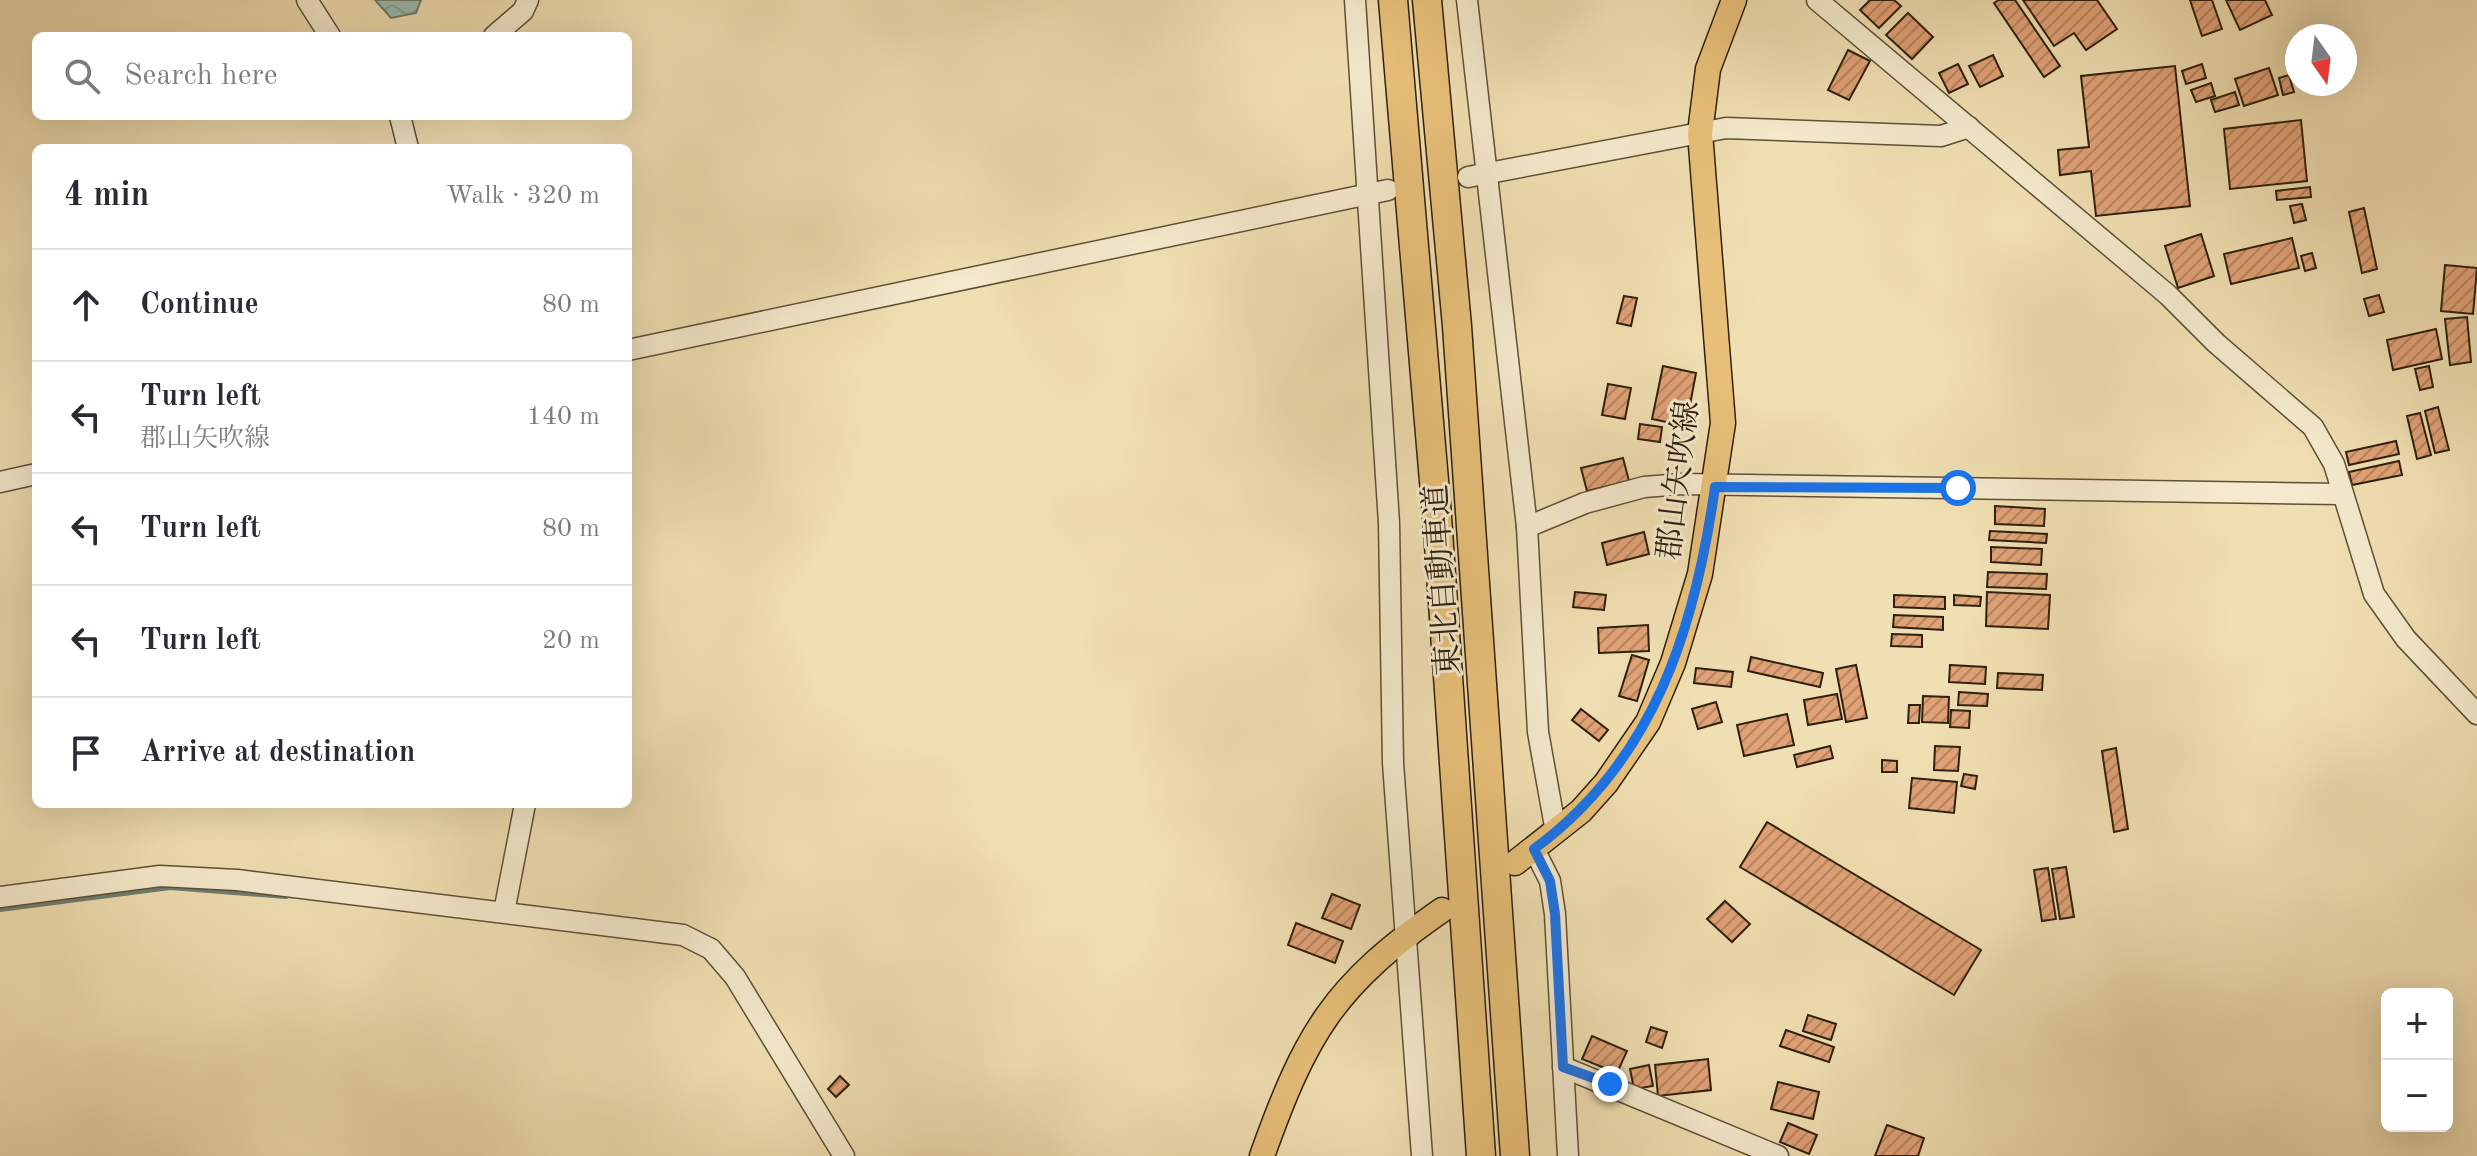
<!DOCTYPE html>
<html lang="en">
<head>
<meta charset="utf-8">
<style>
	:root { --surface:#fff; --page:#f7f7f7; --text:#2b2b33; --muted:#7c7c81; --line:#e1e1e2 }
	body { margin:0; font-family:"Old Standard TT","Noto Serif JP",serif; background:var(--page); color:var(--text) }
	.controls { position:absolute; right:24px; bottom:24px; display:grid; overflow:hidden; border-radius:12px; box-shadow:0 8px 32px #0002 }
	.controls button { width:72px; height:72px; display:grid; place-items:center; padding:0; border:0; border-bottom:2px solid var(--line); background:var(--surface); color:var(--text); font:40px sans-serif }
	.compass { position:absolute; left:2285px; top:24px; width:72px; height:72px; border-radius:50%; background:var(--surface); box-shadow:0 8px 32px #0002; rotate:166deg }
	.stop { position:absolute; width:24px; height:24px; margin:-18px; border:6px solid #1a73e8; border-radius:50%; background:#fff }
	.stop.end { background:#1a73e8; border-color:#fff; box-shadow:0 2px 8px #0008 }
	.list { margin:0; padding:0; list-style:none }
	h2 { display:flex; justify-content:space-between; align-items:center; height:104px; margin:0; padding:0 32px; font-size:34px }
	h2 small { font-size:26px; font-weight:400; color:var(--muted) }
	.list li { display:grid; grid-template-columns:52px 1fr auto; gap:24px; align-items:center; box-sizing:border-box; height:112px; padding:0 32px; border-top:2px solid var(--line) }
	.list b { display:block; font-size:30px; white-space:nowrap }
	.list p { margin:0; font-size:26px; white-space:nowrap; color:var(--muted) }
	.list em { font-size:26px; font-style:normal; color:var(--muted) }
	.icon { flex:none; width:44px; height:44px; fill:none; stroke:currentColor; stroke-width:2; stroke-linecap:round; stroke-linejoin:round }
	.map { position:relative; flex:none; width:2477px; height:1156px; overflow:hidden }
	.search { position:absolute; background:var(--surface); box-shadow:0 8px 32px #0002; left:32px; top:32px; width:600px; height:88px; display:flex; align-items:center; gap:20px; box-sizing:border-box; padding:0 28px; border-radius:12px; color:var(--muted); font-size:30px }
	.panel { position:absolute; background:var(--surface); box-shadow:0 8px 32px #0002; left:32px; top:144px; width:600px; height:664px; border-radius:12px }
	.map>svg:first-child { display:block }
	.water { fill:url(#water-waves); stroke:#6f7e70; stroke-width:2 }
	.lines { fill:none; stroke-linecap:round; stroke-linejoin:round }
	.stream { stroke:#6f7e70; stroke-width:6 }
	.building { fill:url(#building-hatch); stroke:#2e200e; stroke-width:2 }
	.minor-casing { stroke:#5e5037; stroke-width:23 }
	.major-casing { stroke:#2e200e; stroke-width:27 }
	.highway-casing { stroke:#2e200e; stroke-width:31 }
	.minor { stroke:#f5eacd; stroke-width:20 }
	.major { stroke:#e8c079; stroke-width:24 }
	.highway { stroke:#e8c079; stroke-width:28 }
	.route { stroke:#1a73e8; stroke-width:10 }
	.labels { text-anchor:middle; stroke-width:6; stroke-linejoin:round; paint-order:stroke }
	.street-label { font-size:32px; fill:#2e200e; stroke:#f5eacd }
</style>
</head>
<body>
<div class="map">
<svg width="2477" height="1156" viewBox="0 0 2477 1156">
	<defs>
		<pattern id="water-waves" width="16" height="10" patternUnits="userSpaceOnUse" patternTransform="scale(2)"><rect width="16" height="10" fill="#9bbcb1"/><path d="M0 5q4-4 8 0t8 0" fill="none" stroke="#86a197"/></pattern>
		<pattern id="building-hatch" width="6" height="6" patternUnits="userSpaceOnUse" patternTransform="scale(2)"><rect width="6" height="6" fill="#e1a276"/><path d="M-1 1l2-2M0 6l6-6M5 7l2-2" fill="none" stroke="#b7845f"/></pattern>
	</defs>
	<rect width="100%" height="100%" fill="#f0dfb2"/>
	<filter id="stains"><feTurbulence type="fractalNoise" baseFrequency=".0025" numOctaves="4"/><feColorMatrix values="0 0 0 0 .2 0 0 0 0 .09 0 0 0 0 .02 0 0 0 .5 -.17"/></filter>
	<radialGradient id="worn" r=".72"><stop offset=".6" stop-color="#630" stop-opacity="0"/><stop offset="1" stop-color="#630" stop-opacity=".3"/></radialGradient>
	<polygon class="water" points="375,0 421,0 416,13 391,18"/>
	<g class="lines">
		<polyline class="stream" points="0,909 170,887 286,896"/>
	</g>
	<g class="building">
		<polygon points="1870,0 1894,0 1901,6 1879,28 1860,10"/>
		<polygon points="1999,0 2015,0 2060,66 2044,77 1994,3"/>
		<polygon points="2023,0 2097,0 2117,29 2086,50 2074,33 2054,46"/>
		<polygon points="2190,0 2212,0 2222,29 2202,36"/>
		<polygon points="2226,0 2265,0 2272,15 2240,30"/>
		<polygon points="1908,13 1933,37 1912,59 1886,35"/>
		<polygon points="1848,50 1870,61 1849,100 1828,90"/>
		<polygon points="1993,55 2003,76 1980,87 1969,66"/>
		<polygon points="1958,64 1968,84 1949,93 1939,73"/>
		<polygon points="2202,64 2206,78 2186,84 2182,71"/>
		<polygon points="2175,66 2190,206 2096,216 2091,171 2060,175 2058,150 2089,147 2081,76"/>
		<polygon points="2269,68 2278,95 2244,106 2235,79"/>
		<polygon points="2289,75 2294,92 2283,95 2279,78"/>
		<polygon points="2211,83 2215,96 2196,102 2191,90"/>
		<polygon points="2235,92 2239,105 2215,112 2211,100"/>
		<polygon points="2301,120 2307,181 2230,189 2224,129"/>
		<polygon points="2310,187 2311,197 2277,200 2276,191"/>
		<polygon points="2302,204 2306,220 2294,223 2290,206"/>
		<polygon points="2364,208 2377,269 2362,273 2349,212"/>
		<polygon points="2201,234 2214,276 2178,288 2165,246"/>
		<polygon points="2292,238 2299,268 2231,284 2224,254"/>
		<polygon points="2312,253 2316,268 2305,271 2301,256"/>
		<polygon points="2445,265 2477,268 2473,314 2441,311"/>
		<polygon points="2379,295 2384,312 2369,316 2364,299"/>
		<polygon points="1624,296 1637,298 1631,326 1617,323"/>
		<polygon points="2467,317 2471,362 2450,365 2445,319"/>
		<polygon points="2436,329 2442,359 2393,370 2387,340"/>
		<polygon points="1663,366 1696,373 1686,426 1652,419"/>
		<polygon points="2429,366 2433,387 2420,390 2415,369"/>
		<polygon points="1608,384 1631,388 1625,419 1602,415"/>
		<polygon points="2438,407 2449,450 2435,453 2425,411"/>
		<polygon points="2420,413 2431,455 2417,459 2407,416"/>
		<polygon points="1640,424 1662,427 1660,442 1638,439"/>
		<polygon points="2396,441 2399,454 2349,465 2346,452"/>
		<polygon points="1623,458 1629,481 1587,491 1581,468"/>
		<polygon points="2399,461 2402,475 2352,485 2349,472"/>
		<polygon points="1995,506 2045,509 2044,526 1995,524"/>
		<polygon points="1990,531 2047,534 2046,543 1989,540"/>
		<polygon points="1644,532 1649,554 1607,565 1602,543"/>
		<polygon points="1991,547 2042,549 2041,565 1991,562"/>
		<polygon points="1988,572 2047,574 2046,589 1987,587"/>
		<polygon points="1575,592 1606,595 1604,610 1573,607"/>
		<polygon points="1987,592 2050,595 2048,629 1986,626"/>
		<polygon points="1894,595 1945,597 1945,609 1894,607"/>
		<polygon points="1954,595 1981,597 1980,606 1954,605"/>
		<polygon points="1894,615 1943,617 1943,630 1893,627"/>
		<polygon points="1648,625 1649,651 1599,653 1598,628"/>
		<polygon points="1892,634 1922,635 1922,647 1891,646"/>
		<polygon points="1632,655 1649,660 1637,701 1619,696"/>
		<polygon points="1751,657 1823,673 1820,687 1748,671"/>
		<polygon points="1856,665 1867,718 1846,722 1836,669"/>
		<polygon points="1950,665 1986,667 1985,684 1949,682"/>
		<polygon points="1696,668 1733,672 1731,687 1694,683"/>
		<polygon points="1998,673 2043,675 2042,690 1997,688"/>
		<polygon points="1959,692 1988,694 1987,706 1958,705"/>
		<polygon points="1837,694 1842,719 1808,725 1804,700"/>
		<polygon points="1923,696 1949,697 1948,723 1922,722"/>
		<polygon points="1716,702 1722,722 1698,729 1692,709"/>
		<polygon points="1909,705 1920,705 1919,723 1908,723"/>
		<polygon points="1581,709 1608,730 1599,741 1572,720"/>
		<polygon points="1951,710 1970,711 1969,728 1950,727"/>
		<polygon points="1787,714 1794,745 1744,756 1737,725"/>
		<polygon points="1830,746 1833,758 1797,767 1794,755"/>
		<polygon points="1935,746 1960,747 1958,771 1934,770"/>
		<polygon points="2116,748 2128,829 2114,832 2102,751"/>
		<polygon points="1882,760 1897,761 1897,772 1882,772"/>
		<polygon points="1964,774 1977,776 1975,789 1961,786"/>
		<polygon points="1912,778 1957,782 1954,813 1909,808"/>
		<polygon points="1767,822 1981,950 1954,995 1740,867"/>
		<polygon points="2066,867 2074,917 2060,919 2052,869"/>
		<polygon points="2048,868 2056,919 2042,921 2034,870"/>
		<polygon points="1332,894 1360,905 1351,929 1322,918"/>
		<polygon points="1725,901 1750,924 1732,942 1707,919"/>
		<polygon points="1296,923 1343,941 1335,963 1288,945"/>
		<polygon points="1808,1015 1836,1024 1831,1040 1803,1031"/>
		<polygon points="1651,1027 1667,1032 1662,1048 1646,1042"/>
		<polygon points="1786,1030 1834,1047 1829,1062 1780,1046"/>
		<polygon points="1592,1036 1627,1051 1617,1073 1582,1059"/>
		<polygon points="1708,1059 1711,1090 1658,1096 1655,1065"/>
		<polygon points="1649,1065 1653,1086 1634,1089 1630,1069"/>
		<polygon points="840,1076 849,1085 836,1097 828,1089"/>
		<polygon points="1778,1082 1819,1092 1813,1119 1771,1109"/>
		<polygon points="1788,1123 1817,1135 1809,1154 1780,1142"/>
		<polygon points="1887,1125 1924,1138 1918,1156 1875,1156"/>
	</g>
	<g class="lines">
		<defs>
			<g id="minor">
				<polyline points="307,0 330,36"/>
				<polyline points="1355,0 1389,523 1393,763 1422,1156"/>
				<polyline points="1467,0 1527,527 1538,732 1556,832"/>
				<polyline points="1817,0 2168,295 2216,343 2313,427 2334,464 2374,594 2406,639 2477,714"/>
				<polyline points="494,36 523,11 528,0"/>
				<polyline points="400,116 408,148"/>
				<polyline points="1468,177 1726,128 1941,136 1969,127"/>
				<polyline points="628,350 1388,190"/>
				<polyline points="0,482 36,474"/>
				<polyline points="1527,527 1585,503 1644,487 1682,484 2342,494"/>
				<polyline points="1534,849 1550,881 1555,914 1568,1156"/>
				<polyline points="0,897 160,876 237,880 683,935 711,949 735,977 844,1156"/>
				<polyline points="504,912 525,804"/>
				<polyline points="1563,1067 1778,1156"/>
			</g>
			<g id="major">
				<polyline points="1515,863 1581,811 1606,783 1648,722 1673,663 1700,574 1723,423 1700,133 1708,69 1734,0"/>
				<path d="M1262,1156C1306,1033 1333,986 1442,910"/>
			</g>
			<g id="highway">
				<polyline points="1393,0 1437,516 1481,1156"/>
				<polyline points="1427,0 1457,326 1515,1156"/>
			</g>
		</defs>
		<use href="#minor" class="minor-casing"/>
		<use href="#major" class="major-casing"/>
		<use href="#highway" class="highway-casing"/>
		<use href="#minor" class="minor"/>
		<use href="#major" class="major"/>
		<use href="#highway" class="highway"/>
	</g>
	<g class="lines">
		<path class="route" d="M1610,1084L1563,1067L1555,914L1550,881L1534,849C1654,761 1695,629 1715,487L1958,488"/>
	</g>
	<g class="labels">
		<g class="street-label">
			<text transform="translate(1677 480) rotate(-83)" y="11">郡山矢吹線</text>
			<text transform="translate(1441 580) rotate(-94)" y="11">東北自動車道</text>
		</g>
	</g>
	<rect width="100%" height="100%" filter="url(#stains)"/>
	<rect width="100%" height="100%" fill="url(#worn)"/>
</svg>
<div class="controls">
<button>+</button>
<button>−</button>
</div>
<svg class="compass" viewBox="-18 -18 36 36"><path d="M0-13l5 13h-10z" fill="#e53935"/><path d="M0 13l5-13h-10z" fill="#7c7c81"/></svg>
<div class="stop" style="left:1958px;top:488px"></div>
<div class="stop end" style="left:1610px;top:1084px"></div>
<div class="search"><svg class="icon" aria-label="search" viewBox="0 0 24 24"><circle cx="10" cy="10" r="6"/><path d="M15 15l6 6"/></svg>Search here</div>
<section class="panel">
<h2>4 min<small>Walk · 320 m</small></h2>
<ul class="list">
<li><svg class="icon" aria-label="ahead" viewBox="0 0 24 24"><path d="M12 20V5M6 11l6-6 6 6"/></svg><div><b>Continue</b></div><em>80 m</em></li>
<li><svg class="icon" aria-label="left" viewBox="0 0 24 24"><path d="M17 20v-9H6M10 6l-5 5 5 5"/></svg><div><b>Turn left</b><p>郡山矢吹線</p></div><em>140 m</em></li>
<li><svg class="icon" aria-label="left" viewBox="0 0 24 24"><path d="M17 20v-9H6M10 6l-5 5 5 5"/></svg><div><b>Turn left</b></div><em>80 m</em></li>
<li><svg class="icon" aria-label="left" viewBox="0 0 24 24"><path d="M17 20v-9H6M10 6l-5 5 5 5"/></svg><div><b>Turn left</b></div><em>20 m</em></li>
<li><svg class="icon" aria-label="arrive" viewBox="0 0 24 24"><path d="M6 21V4h12l-3 4 3 4H6"/></svg><div><b>Arrive at destination</b></div></li>
</ul>
</section>
</div>
</body>
</html>
